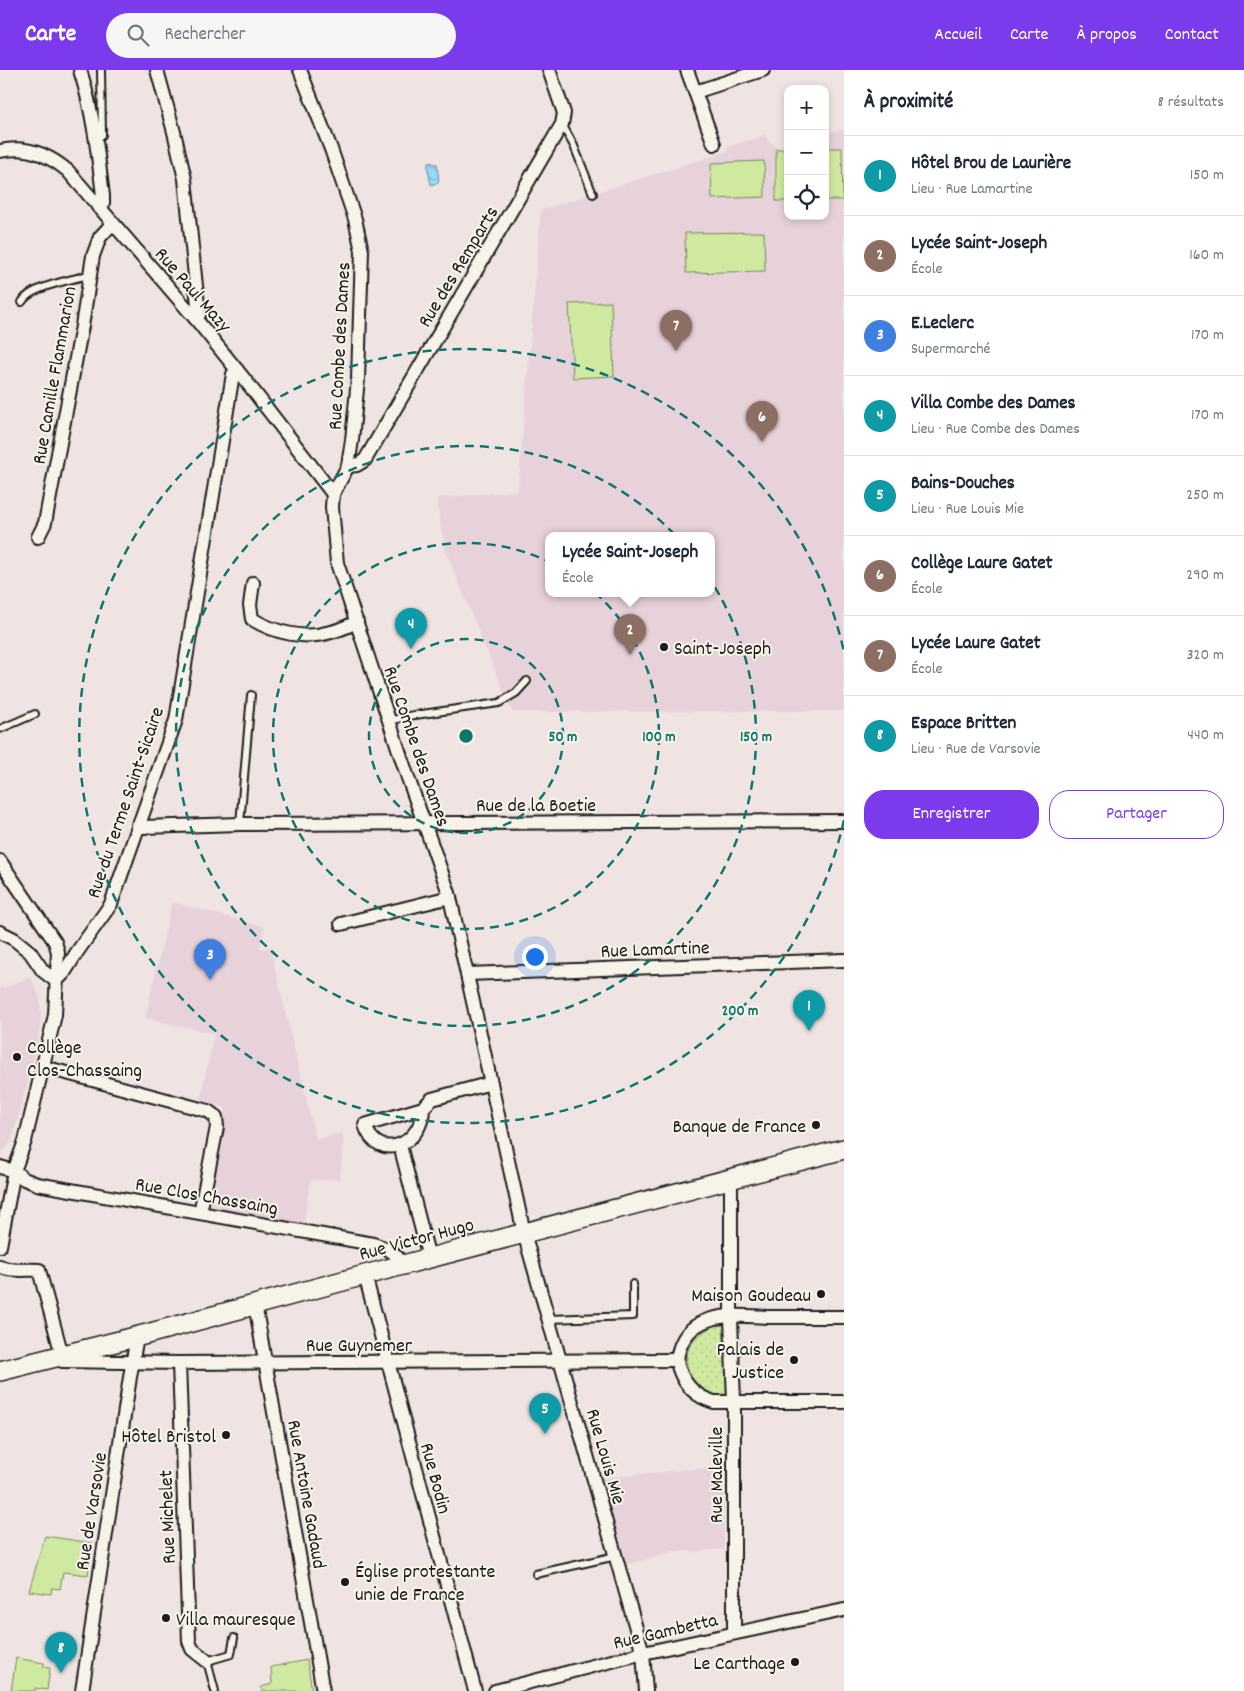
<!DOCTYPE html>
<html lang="fr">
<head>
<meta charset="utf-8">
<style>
	:root { --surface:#fff; --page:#f6f6f7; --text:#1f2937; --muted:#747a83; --line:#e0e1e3; --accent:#7c3aed }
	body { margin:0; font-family:Dekko,sans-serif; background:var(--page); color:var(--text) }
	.controls { position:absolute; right:15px; top:15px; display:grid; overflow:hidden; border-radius:10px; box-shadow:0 2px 8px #0003 }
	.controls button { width:45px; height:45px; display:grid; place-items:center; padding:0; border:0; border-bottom:1px solid var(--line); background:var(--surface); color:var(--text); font:25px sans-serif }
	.you { position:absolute; left:534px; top:886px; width:18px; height:18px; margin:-12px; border:4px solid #fff; border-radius:50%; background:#1a73e8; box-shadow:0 0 0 8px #1a73e833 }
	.badge { display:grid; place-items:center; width:32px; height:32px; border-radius:50%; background:var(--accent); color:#fff; font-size:16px; font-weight:700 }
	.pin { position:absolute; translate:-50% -41px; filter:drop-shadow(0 1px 2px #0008) }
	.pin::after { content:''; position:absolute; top:26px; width:18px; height:15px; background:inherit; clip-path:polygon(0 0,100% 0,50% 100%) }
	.popup { position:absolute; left:545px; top:462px; width:170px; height:65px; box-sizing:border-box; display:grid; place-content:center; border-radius:10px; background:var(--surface); filter:drop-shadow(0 1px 4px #0005); font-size:16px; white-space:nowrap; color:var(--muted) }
	.popup b { font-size:19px; color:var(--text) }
	.popup::after { content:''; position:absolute; left:50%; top:100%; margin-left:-10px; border:10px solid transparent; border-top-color:var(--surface) }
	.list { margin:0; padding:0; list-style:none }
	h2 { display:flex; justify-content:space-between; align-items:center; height:65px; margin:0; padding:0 20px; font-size:21px }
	h2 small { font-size:16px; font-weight:400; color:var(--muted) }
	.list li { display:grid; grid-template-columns:32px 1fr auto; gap:15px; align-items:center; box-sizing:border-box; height:80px; padding:0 20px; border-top:1px solid var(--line) }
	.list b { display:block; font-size:19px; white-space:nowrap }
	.list p { margin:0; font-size:16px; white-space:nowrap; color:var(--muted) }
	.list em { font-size:16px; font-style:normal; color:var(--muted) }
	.actions { display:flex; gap:10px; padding:15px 20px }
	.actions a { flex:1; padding:11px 0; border:1px solid var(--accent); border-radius:20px; text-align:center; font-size:18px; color:var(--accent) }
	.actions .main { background:var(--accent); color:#fff }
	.icon { flex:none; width:28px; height:28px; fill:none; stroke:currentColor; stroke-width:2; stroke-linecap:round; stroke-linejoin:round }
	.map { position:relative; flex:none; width:844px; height:1621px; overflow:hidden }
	header { display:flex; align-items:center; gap:30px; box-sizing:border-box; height:70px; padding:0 25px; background:var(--accent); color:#fff }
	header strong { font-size:24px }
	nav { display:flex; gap:28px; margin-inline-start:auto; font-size:18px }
	.search { width:350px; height:45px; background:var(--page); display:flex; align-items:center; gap:12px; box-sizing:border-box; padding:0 18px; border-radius:28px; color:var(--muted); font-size:19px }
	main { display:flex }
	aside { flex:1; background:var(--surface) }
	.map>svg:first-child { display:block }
	.built { fill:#e8d2da; fill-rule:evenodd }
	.park { fill:url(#park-dots); stroke:#76835e }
	.garden { fill:#cfeaa0; stroke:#76835e }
	.water { fill:url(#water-waves); stroke:#658f9f }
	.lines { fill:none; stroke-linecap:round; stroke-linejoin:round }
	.service-casing { stroke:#1c1c1c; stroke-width:10 }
	.minor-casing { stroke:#1c1c1c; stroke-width:16 }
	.secondary-casing { stroke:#1c1c1c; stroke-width:22 }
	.service { stroke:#f7f3e8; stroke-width:6 }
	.minor { stroke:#f7f3e8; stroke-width:12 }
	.secondary { stroke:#f7f3e8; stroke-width:19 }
	.ring { fill:none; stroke:#0f766e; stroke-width:2.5; stroke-dasharray:9 6 }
	.poi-dot { fill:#1c1c1c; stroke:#f7f3e8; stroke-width:2 }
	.labels { text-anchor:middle; stroke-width:4; stroke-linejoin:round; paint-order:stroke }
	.street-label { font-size:20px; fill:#1c1c1c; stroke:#f7f3e8 }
	.poi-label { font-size:20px; fill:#1c1c1c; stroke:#f7f3e8; text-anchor:end }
	.centre { fill:#0f766e; stroke:#f7f3e8; stroke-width:2.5 }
	.ring-label { font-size:15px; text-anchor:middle; font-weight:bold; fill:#0f766e; stroke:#f7f3e8; stroke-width:4; stroke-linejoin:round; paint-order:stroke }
</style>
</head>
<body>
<header>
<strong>Carte</strong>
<div class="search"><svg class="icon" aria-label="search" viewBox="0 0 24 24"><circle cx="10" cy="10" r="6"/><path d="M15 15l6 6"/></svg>Rechercher</div>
<nav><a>Accueil</a><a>Carte</a><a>À propos</a><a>Contact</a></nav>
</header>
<main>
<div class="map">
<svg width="844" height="1621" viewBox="0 0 844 1621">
	<defs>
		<pattern id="park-dots" width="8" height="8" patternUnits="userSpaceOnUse" patternTransform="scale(1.25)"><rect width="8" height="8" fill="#cfeaa0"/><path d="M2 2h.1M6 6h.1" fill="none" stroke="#b1c889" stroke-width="1.8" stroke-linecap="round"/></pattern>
		<pattern id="water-waves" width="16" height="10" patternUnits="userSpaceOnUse" patternTransform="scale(1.25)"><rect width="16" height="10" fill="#95dbf7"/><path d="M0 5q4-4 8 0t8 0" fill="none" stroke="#80bbd3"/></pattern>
	</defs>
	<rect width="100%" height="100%" fill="#f0e4e2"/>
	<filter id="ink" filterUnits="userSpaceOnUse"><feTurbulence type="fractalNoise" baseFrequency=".02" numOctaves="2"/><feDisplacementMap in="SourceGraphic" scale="10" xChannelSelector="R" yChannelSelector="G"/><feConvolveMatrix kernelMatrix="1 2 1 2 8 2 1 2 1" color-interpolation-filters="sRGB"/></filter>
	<g filter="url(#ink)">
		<g class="built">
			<path d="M844,59V641L512,642L445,480L436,428L518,421L541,140L728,81L727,77L766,65L768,71L780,78L788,77V146H825V63ZM549,466H711V524H549Z"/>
			<polygon points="172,832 265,857 259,879 270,877 316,1069 342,1063 344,1069 340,1109 310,1111 304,1154 210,1137 205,1131 226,1038 200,1031 214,964 145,948"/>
			<polygon points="30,907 40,927 41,948 38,973 12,1070 5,1080 0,1083 0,919"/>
			<polygon points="723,1396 724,1479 701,1481 701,1482 673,1481 673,1482 625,1495 601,1408"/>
		</g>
		<path class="park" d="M717,1255H726L727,1326C722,1325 716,1325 711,1324C702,1321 695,1314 691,1306C678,1282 695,1263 717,1255Z"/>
		<g class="garden">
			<polygon points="825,78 842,78 843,130 825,130"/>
			<rect x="776" y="79" width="12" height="52"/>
			<polygon points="764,91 765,127 712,129 711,93"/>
			<polygon points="764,162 765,201 686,203 685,163"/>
			<polygon points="611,232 614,306 573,308 569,234"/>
			<polygon points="45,1466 92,1473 88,1505 63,1502 60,1519 52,1518 51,1524 29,1521"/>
			<polygon points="16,1588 44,1593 44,1597 50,1598 47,1620 35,1618 35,1621 11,1621"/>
			<polygon points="307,1590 312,1621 262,1621 261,1617 272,1614 271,1597"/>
		</g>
		<polygon class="water" points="428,92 437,94 439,112 431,115 428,100"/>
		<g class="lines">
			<defs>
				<g id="service">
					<polyline points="562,54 574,76 593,124"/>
					<polyline points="97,69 102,65 101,0"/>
					<path d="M22,232C30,217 68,211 84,206L89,207"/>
					<polyline points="389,651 408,646 499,633 516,623 527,611"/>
					<polyline points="0,659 35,644"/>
					<polyline points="240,754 251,625"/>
					<polyline points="549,1249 633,1246 633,1214"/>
					<polyline points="536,1504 616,1486"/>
					<polyline points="215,1621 207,1591 231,1584 234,1568"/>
				</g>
				<g id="minor">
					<path d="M80,0C93,41 98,83 103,126V134L98,137"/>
					<polyline points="157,0 174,62 185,109 199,245 195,248"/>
					<polyline points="300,0 331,79 355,149 362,181 358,309 352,370 348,396 333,424 332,437 337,493 408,708 449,823 524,1163 643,1583 646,1621"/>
					<polyline points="687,0 714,74"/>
					<polyline points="695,22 763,0"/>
					<path d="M0,81C26,75 48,84 68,101L195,248L245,310L333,424"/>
					<polyline points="348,396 357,395 365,390 562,54 564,43 549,0"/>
					<polyline points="38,467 45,453 82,256 93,186 100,167 112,154"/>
					<path d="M253,513L250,535L252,549C275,563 305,570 331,562C340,560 348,556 357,552"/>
					<polyline points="138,755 142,757 240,754 844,751"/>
					<polyline points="0,791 55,872 58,882 55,945 25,1071 14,1101 0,1176"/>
					<polyline points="341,854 450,827"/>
					<polyline points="0,862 14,869 30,882 43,901 56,911"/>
					<polyline points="467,904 844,890"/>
					<polyline points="56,911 64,903 77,882 111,834 176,650 233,304 237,300"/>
					<polyline points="44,997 208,1041 216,1047 217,1057 200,1143"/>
					<path d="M423,1038C423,1075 377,1094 365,1055L423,1038L432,1029L491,1013"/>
					<polyline points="400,1075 429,1188"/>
					<path d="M0,1097L14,1101L24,1109L37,1114L373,1174C386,1178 397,1181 401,1195"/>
					<polyline points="729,1109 731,1118 731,1247 734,1333 734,1563"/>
					<path d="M0,1196C8,1202 29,1199 39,1200L62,1285"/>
					<polyline points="365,1205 475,1621"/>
					<polyline points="255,1234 323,1621"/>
					<path d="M844,1247C818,1247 793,1247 767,1247C747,1246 722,1243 703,1252C692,1257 684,1266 680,1277C677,1285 676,1292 679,1299C685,1316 697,1327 714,1332H844"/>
					<polyline points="62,1291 179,1293 677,1290"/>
					<polyline points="179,1293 189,1571 192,1579 207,1591"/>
					<polyline points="82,1621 130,1307 137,1266"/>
					<polyline points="495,1621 643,1583 844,1540"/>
				</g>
				<polyline id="secondary" points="0,1301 147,1264 365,1205 844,1079"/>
			</defs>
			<use href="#service" class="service-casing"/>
			<use href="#minor" class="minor-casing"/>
			<use href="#secondary" class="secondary-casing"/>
			<use href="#service" class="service"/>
			<use href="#minor" class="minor"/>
			<use href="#secondary" class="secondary"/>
		</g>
	</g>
	<g class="ring">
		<circle cx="466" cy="666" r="97"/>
		<circle cx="466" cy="666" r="193"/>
		<circle cx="466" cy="666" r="290"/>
		<path d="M844 750A387 387 0 1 1 844 582"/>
	</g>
	<g class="poi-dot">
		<circle cx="664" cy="577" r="5"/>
		<circle cx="17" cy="987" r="5"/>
		<circle cx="816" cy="1055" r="5"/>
		<circle cx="821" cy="1224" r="5"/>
		<circle cx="794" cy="1290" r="5"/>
		<circle cx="226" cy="1365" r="5"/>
		<circle cx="345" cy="1512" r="5"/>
		<circle cx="166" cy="1548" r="5"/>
		<circle cx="795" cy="1592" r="5"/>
	</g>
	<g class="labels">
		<g class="street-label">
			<text transform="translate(457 196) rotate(-59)" y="7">Rue des Remparts</text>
			<text transform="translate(194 219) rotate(49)" y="7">Rue Paul Mazy</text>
			<text transform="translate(338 276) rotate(-87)" y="7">Rue Combe des Dames</text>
			<text transform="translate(53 305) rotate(-80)" y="7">Rue Camille Flammarion</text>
			<text transform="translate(418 676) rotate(71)" y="7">Rue Combe des Dames</text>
			<text transform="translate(124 732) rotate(-71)" y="7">Rue du Terme Saint-Sicaire</text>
			<text x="536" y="741">Rue de la Boetie</text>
			<text transform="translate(655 878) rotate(-2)" y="7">Rue Lamartine</text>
			<text transform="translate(207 1125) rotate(10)" y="7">Rue Clos Chassaing</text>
			<text transform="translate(416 1168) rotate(-15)" y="7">Rue Victor Hugo</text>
			<text x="359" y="1281">Rue Guynemer</text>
			<text transform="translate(607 1386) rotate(74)" y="7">Rue Louis Mie</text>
			<text transform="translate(715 1405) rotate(-90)" y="7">Rue Maleville</text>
			<text transform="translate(437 1408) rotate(75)" y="7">Rue Bodin</text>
			<text transform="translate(308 1424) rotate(80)" y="7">Rue Antoine Gadaud</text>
			<text transform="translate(90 1441) rotate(-81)" y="7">Rue de Varsovie</text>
			<text transform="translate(166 1447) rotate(-92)" y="7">Rue Michelet</text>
			<text transform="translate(665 1560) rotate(-13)" y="7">Rue Gambetta</text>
		</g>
		<g class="poi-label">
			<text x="674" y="584" text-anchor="start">Saint-Joseph</text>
			<text x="27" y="983" text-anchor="start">Collège<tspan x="27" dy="23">Clos-Chassaing</tspan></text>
			<text x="806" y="1062">Banque de France</text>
			<text x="811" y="1231">Maison Goudeau</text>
			<text x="784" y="1285">Palais de<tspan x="784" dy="23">Justice</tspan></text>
			<text x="216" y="1372">Hôtel Bristol</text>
			<text x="355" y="1507" text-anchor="start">Église protestante<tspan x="355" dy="23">unie de France</tspan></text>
			<text x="176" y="1555" text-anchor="start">Villa mauresque</text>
			<text x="785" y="1599">Le Carthage</text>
		</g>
	</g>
	<circle cx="466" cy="666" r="8" class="centre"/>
	<g class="ring-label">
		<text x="563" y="671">50 m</text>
		<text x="659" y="671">100 m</text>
		<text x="756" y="671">150 m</text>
		<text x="740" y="945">200 m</text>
	</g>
</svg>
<div class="controls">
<button>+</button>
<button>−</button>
<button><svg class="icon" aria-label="locate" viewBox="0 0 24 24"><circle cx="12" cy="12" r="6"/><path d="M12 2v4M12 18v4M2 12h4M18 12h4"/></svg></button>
</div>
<div class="you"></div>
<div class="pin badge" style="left:809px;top:961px;background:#0f9aa8">1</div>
<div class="pin badge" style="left:630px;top:585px;background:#8d6e63">2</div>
<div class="popup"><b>Lycée Saint-Joseph</b>École</div>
<div class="pin badge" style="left:210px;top:910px;background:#3f7fe0">3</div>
<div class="pin badge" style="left:411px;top:579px;background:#0f9aa8">4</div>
<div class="pin badge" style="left:545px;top:1364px;background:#0f9aa8">5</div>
<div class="pin badge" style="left:762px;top:372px;background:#8d6e63">6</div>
<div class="pin badge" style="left:676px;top:281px;background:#8d6e63">7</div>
<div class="pin badge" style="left:61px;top:1603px;background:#0f9aa8">8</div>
</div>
<aside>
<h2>À proximité<small>8 résultats</small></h2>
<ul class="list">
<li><span class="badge" style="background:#0f9aa8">1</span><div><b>Hôtel Brou de Laurière</b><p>Lieu · Rue Lamartine</p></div><em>150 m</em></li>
<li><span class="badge" style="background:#8d6e63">2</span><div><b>Lycée Saint-Joseph</b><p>École</p></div><em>160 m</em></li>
<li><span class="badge" style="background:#3f7fe0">3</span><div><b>E.Leclerc</b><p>Supermarché</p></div><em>170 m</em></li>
<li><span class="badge" style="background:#0f9aa8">4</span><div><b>Villa Combe des Dames</b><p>Lieu · Rue Combe des Dames</p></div><em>170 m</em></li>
<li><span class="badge" style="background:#0f9aa8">5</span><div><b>Bains-Douches</b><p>Lieu · Rue Louis Mie</p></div><em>250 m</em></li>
<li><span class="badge" style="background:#8d6e63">6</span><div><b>Collège Laure Gatet</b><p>École</p></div><em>290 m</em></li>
<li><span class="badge" style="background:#8d6e63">7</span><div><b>Lycée Laure Gatet</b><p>École</p></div><em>320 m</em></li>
<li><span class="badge" style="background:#0f9aa8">8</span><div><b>Espace Britten</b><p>Lieu · Rue de Varsovie</p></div><em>440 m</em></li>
</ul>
<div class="actions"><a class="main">Enregistrer</a><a>Partager</a></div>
</aside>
</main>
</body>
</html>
